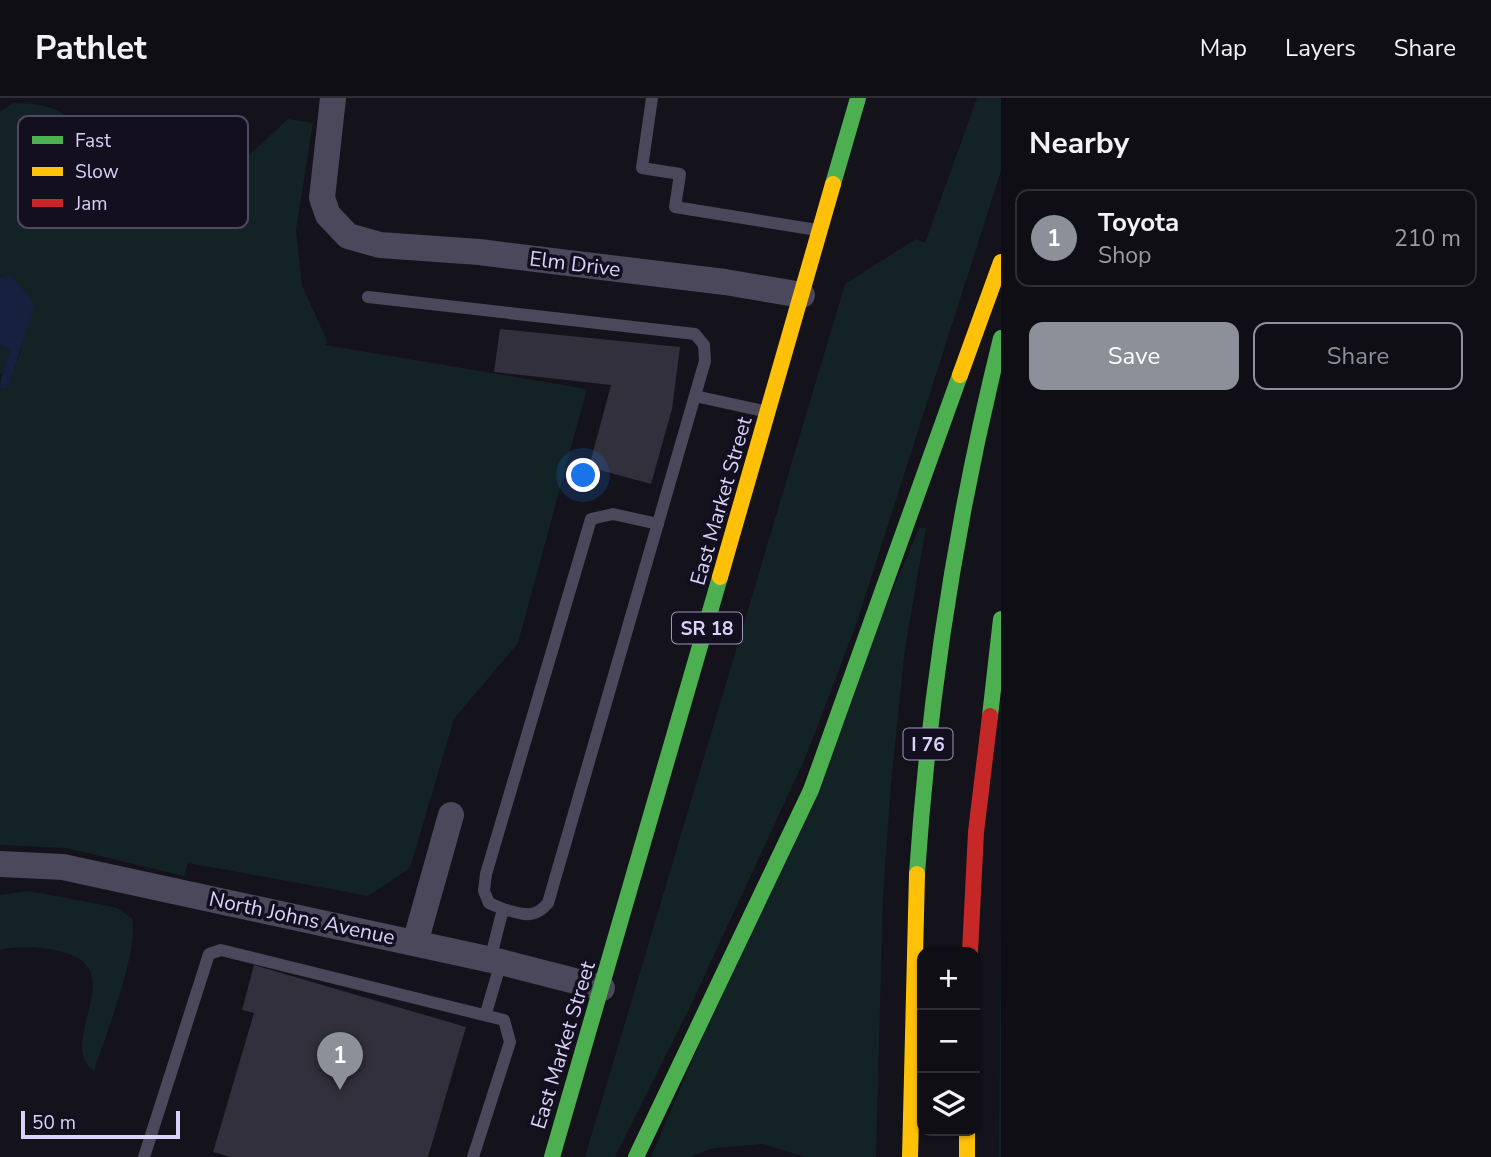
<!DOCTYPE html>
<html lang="en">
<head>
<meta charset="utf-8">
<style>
	:root { --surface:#0f0e14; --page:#1d1c22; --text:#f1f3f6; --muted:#9b9ca0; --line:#2f2e34; --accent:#8c9099 }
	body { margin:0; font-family:"Nunito Sans",sans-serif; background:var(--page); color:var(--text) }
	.controls { position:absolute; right:21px; bottom:21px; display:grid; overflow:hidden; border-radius:14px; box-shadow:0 2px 5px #0004 }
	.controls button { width:63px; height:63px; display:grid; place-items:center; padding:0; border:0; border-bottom:2px solid var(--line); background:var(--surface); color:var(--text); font:35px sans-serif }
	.scale { position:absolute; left:21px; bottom:18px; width:159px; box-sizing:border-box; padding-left:7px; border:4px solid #d9d2f9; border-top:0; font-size:19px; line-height:24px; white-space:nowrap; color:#d9d2f9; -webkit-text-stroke:5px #130f1e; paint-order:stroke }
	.you { position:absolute; left:584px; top:378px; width:24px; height:24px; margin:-18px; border:5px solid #fff; border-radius:50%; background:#1a73e8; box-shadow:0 0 0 10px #1a73e833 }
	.badge { display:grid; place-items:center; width:46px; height:46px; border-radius:50%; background:var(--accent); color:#fff; font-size:23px; font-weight:700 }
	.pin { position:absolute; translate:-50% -58px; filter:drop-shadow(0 2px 4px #0008) }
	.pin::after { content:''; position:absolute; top:37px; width:24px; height:21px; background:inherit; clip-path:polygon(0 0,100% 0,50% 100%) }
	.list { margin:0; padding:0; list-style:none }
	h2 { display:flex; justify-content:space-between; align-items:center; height:91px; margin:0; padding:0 28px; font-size:30px }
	h2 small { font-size:23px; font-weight:400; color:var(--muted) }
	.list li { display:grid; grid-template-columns:46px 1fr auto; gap:21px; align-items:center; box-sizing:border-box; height:98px; margin:0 14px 14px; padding:0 14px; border:2px solid var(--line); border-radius:14px }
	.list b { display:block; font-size:26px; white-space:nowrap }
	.list p { margin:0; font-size:23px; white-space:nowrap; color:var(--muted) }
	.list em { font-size:23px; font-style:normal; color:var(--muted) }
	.actions { display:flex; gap:14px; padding:21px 28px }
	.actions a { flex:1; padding:16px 0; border:2px solid var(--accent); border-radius:14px; text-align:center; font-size:24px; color:var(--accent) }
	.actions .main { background:var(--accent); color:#fff }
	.icon { flex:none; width:38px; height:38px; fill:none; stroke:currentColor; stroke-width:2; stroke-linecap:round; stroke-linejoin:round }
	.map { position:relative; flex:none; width:1001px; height:1059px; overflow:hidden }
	header { display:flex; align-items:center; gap:42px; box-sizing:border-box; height:98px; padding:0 35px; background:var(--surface); border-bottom:2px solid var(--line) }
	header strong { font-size:33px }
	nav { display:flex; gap:38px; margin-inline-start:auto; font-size:24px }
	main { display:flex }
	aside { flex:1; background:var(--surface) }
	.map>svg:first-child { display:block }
	.green { fill:#132325 }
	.water { fill:#15213e }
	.building { fill:#32303c }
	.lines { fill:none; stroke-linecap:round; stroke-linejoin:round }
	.lane { stroke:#4a485a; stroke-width:12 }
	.street { stroke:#4a485a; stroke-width:26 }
	.fast { stroke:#4caf50; stroke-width:16 }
	.slow { stroke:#ffc107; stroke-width:16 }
	.jam { stroke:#c62828; stroke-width:16 }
	.labels { text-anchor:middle; stroke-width:7; stroke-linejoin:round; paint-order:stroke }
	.shield { fill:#130f1e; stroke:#9e98b7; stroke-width:2 }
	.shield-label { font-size:19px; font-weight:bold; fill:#d9d2f9 }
	.street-label { font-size:21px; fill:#d9d2f9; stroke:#130f1e }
	.key { fill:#130f1e; stroke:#4e4a60; stroke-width:2 }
	.key-label { font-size:19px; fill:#d9d2f9 }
</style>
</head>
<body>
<header>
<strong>Pathlet</strong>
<nav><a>Map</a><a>Layers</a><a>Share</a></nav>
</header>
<main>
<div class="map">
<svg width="1001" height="1059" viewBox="0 0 1001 1059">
	<rect width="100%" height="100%" fill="#14121a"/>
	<g class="green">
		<polygon points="977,0 1001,0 1001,73 857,524 807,656 689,911 615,1059 585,1059 845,186 916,141 925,145"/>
		<path d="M13,5C47,6 58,7 80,34L106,39L132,57L135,71L210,93L288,21L313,25L296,132L302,187L328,245L325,247L587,291L518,545L454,621L410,770L368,798L188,765L184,778L66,750L0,747V291L9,288L21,251L11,178L0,179V14Z"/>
		<polygon points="0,247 10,249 6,270 0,277"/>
		<polygon points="919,430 926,430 905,550 891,686 883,798 876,1059 805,1059 763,1046 714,1050 690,1059 651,1059"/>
		<path d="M29,793L115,809L132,820C140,850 105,939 94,973C54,945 134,869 59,853C39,849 19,847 0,852V797Z"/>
		<polygon points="1001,826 1001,1059 999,1059"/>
	</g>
	<path class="water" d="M11,177L34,206L9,289L0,291C0,276 7,265 10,250L0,247V179Z"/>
	<g class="building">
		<polygon points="500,231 680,249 672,311 651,386 589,369 611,287 494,274"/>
		<polygon points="254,867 466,929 428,1059 230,1059 213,1054 254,915 242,912"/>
	</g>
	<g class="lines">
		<g class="lane">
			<polyline points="652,0 642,70 680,76 675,109 817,132"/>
			<path d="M368,199L695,236L704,247L705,263L548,805C534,822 522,816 503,811L490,862"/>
			<polyline points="695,298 763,313"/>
			<polyline points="503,811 489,805 484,793 486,776 591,421 613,416 658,426"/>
			<polyline points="486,915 501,864"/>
			<polyline points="144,1059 209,856 221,852 504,922 510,944 473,1059"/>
		</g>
		<g class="street">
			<polyline points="333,0 322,100 328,117 348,138 380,147 479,154 725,184 802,197"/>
			<polyline points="0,766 63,769 501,864 602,890"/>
			<polyline points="415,845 451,717"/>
		</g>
		<g class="fast">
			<polyline points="833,86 858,0"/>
			<polyline points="990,618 1001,521"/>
			<path d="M917,776C929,595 957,417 1001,240"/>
			<polyline points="552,1059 720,479"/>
			<polyline points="636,1059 811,692 960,277"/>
		</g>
		<g class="slow">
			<polyline points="960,277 1001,164"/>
			<polyline points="720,479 833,86"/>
			<polyline points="967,1033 967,1059"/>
			<polyline points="910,1059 917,776"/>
		</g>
		<polyline class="jam" points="970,854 976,734 990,618"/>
	</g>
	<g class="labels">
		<g class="shield">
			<rect x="672" y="514.5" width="70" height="31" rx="5"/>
			<rect x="903.5" y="630.5" width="49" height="31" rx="5"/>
		</g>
		<g class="shield-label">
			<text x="707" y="537">SR 18</text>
			<text x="928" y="653">I 76</text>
		</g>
		<g class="street-label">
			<text transform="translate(575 166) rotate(7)" y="7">Elm Drive</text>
			<text transform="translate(721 403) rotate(-74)" y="7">East Market Street</text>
			<text transform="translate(302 820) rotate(12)" y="7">North Johns Avenue</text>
			<text transform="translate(563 947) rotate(-73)" y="7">East Market Street</text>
		</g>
	</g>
	<rect x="18" y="18" width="230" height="112" rx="10" class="key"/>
	<rect x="32" y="38" width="31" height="8" fill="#4caf50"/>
	<rect x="32" y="69" width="31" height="9" fill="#ffc107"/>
	<rect x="32" y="101" width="31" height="8" fill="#c62828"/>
	<g class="key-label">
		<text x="75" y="49">Fast</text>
		<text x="75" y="80">Slow</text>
		<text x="75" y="112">Jam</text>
	</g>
</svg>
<div class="controls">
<button>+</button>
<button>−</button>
<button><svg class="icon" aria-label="layers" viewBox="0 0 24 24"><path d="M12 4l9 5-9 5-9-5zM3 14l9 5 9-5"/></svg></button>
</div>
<div class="scale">50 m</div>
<div class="you"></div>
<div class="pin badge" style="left:340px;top:992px">1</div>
</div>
<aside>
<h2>Nearby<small></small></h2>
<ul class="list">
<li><span class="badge">1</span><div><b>Toyota</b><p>Shop</p></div><em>210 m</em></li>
</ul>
<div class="actions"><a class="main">Save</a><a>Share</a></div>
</aside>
</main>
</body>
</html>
